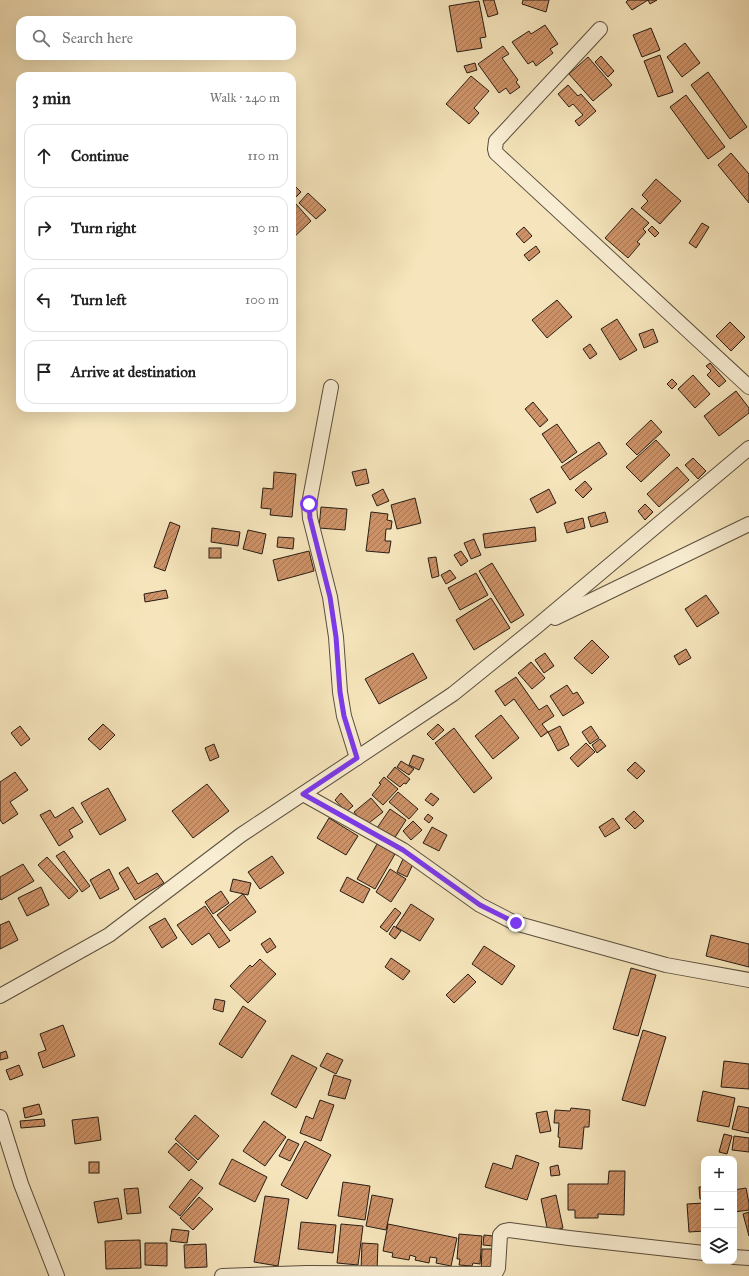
<!DOCTYPE html>
<html lang="en">
<head>
<meta charset="utf-8">
<style>
	:root { --surface:#fff; --page:#f6f6f6; --text:#222; --muted:#767676; --line:#e0e0e0 }
	body { margin:0; font-family:"IM FELL Great Primer",serif; background:var(--page); color:var(--text) }
	.controls { position:absolute; right:12px; bottom:12px; display:grid; overflow:hidden; border-radius:8px; box-shadow:0 4px 16px #0002 }
	.controls button { width:36px; height:36px; display:grid; place-items:center; padding:0; border:0; border-bottom:1px solid var(--line); background:var(--surface); color:var(--text); font:20px sans-serif }
	.stop { position:absolute; width:12px; height:12px; margin:-9px; border:3px solid #7c3aed; border-radius:50%; background:#fff }
	.stop.end { background:#7c3aed; border-color:#fff; box-shadow:0 1px 4px #0008 }
	.list { margin:0; padding:0; list-style:none }
	h2 { display:flex; justify-content:space-between; align-items:center; height:52px; margin:0; padding:0 16px; font-size:17px }
	h2 small { font-size:13px; font-weight:400; color:var(--muted) }
	.list li { display:grid; grid-template-columns:26px 1fr auto; gap:12px; align-items:center; box-sizing:border-box; height:64px; margin:0 8px 8px; padding:0 8px; border:1px solid var(--line); border-radius:12px }
	.list b { display:block; font-size:15px; white-space:nowrap }
	.list em { font-size:13px; font-style:normal; color:var(--muted) }
	.icon { flex:none; width:22px; height:22px; fill:none; stroke:currentColor; stroke-width:2; stroke-linecap:round; stroke-linejoin:round }
	.map { position:relative; flex:none; width:749px; height:1276px; overflow:hidden }
	.search { position:absolute; background:var(--surface); box-shadow:0 4px 16px #0002; left:16px; top:16px; width:280px; height:44px; display:flex; align-items:center; gap:10px; box-sizing:border-box; padding:0 14px; border-radius:12px; color:var(--muted); font-size:15px }
	.panel { position:absolute; background:var(--surface); box-shadow:0 4px 16px #0002; left:16px; top:72px; width:280px; height:340px; border-radius:12px }
	.map>svg:first-child { display:block }
	.building { fill:url(#building-hatch); stroke:#271d14 }
	.lines { fill:none; stroke-linecap:round; stroke-linejoin:round }
	.street-casing { stroke:#5b4f3e; stroke-width:16 }
	.street { stroke:#f9eed3; stroke-width:14 }
	.route { stroke:#7c3aed; stroke-width:5 }
</style>
</head>
<body>
<div class="map">
<svg width="749" height="1276" viewBox="0 0 749 1276">
	<defs>
		<pattern id="building-hatch" width="6" height="6" patternUnits="userSpaceOnUse"><rect width="6" height="6" fill="#ce9268"/><path d="M-1 1l2-2M0 6l6-6M5 7l2-2" fill="none" stroke="#a77754"/></pattern>
	</defs>
	<rect width="100%" height="100%" fill="#f6e5bc"/>
	<filter id="stains"><feTurbulence type="fractalNoise" baseFrequency=".005" numOctaves="4"/><feColorMatrix values="0 0 0 0 .2 0 0 0 0 .09 0 0 0 0 .02 0 0 0 .5 -.17"/></filter>
	<radialGradient id="worn" r=".72"><stop offset=".6" stop-color="#630" stop-opacity="0"/><stop offset="1" stop-color="#630" stop-opacity=".3"/></radialGradient>
	<g class="building">
		<polygon points="483,0 494,0 498,14 488,17"/>
		<polygon points="523,0 549,0 546,12 522,4"/>
		<polygon points="628,0 657,0 650,4 648,0 632,10 626,2"/>
		<polygon points="479,1 486,37 480,38 482,48 457,52 449,6"/>
		<polygon points="545,25 558,44 550,49 553,53 536,66 533,61 528,64 512,42 529,31 531,34"/>
		<polygon points="651,28 660,50 642,57 633,35"/>
		<polygon points="685,43 700,63 682,77 667,57"/>
		<polygon points="503,46 509,54 502,58 518,80 516,82 520,87 510,94 506,88 499,93 478,64"/>
		<polygon points="660,55 673,92 658,97 644,61"/>
		<polygon points="601,56 614,71 608,77 595,62"/>
		<polygon points="588,57 612,85 593,101 569,74"/>
		<polygon points="475,63 477,70 467,73 464,66"/>
		<polygon points="708,72 747,127 730,139 691,85"/>
		<polygon points="471,76 489,91 474,108 479,113 469,124 446,104"/>
		<polygon points="568,85 578,96 581,94 596,111 579,126 575,121 583,115 573,104 569,107 558,94"/>
		<polygon points="686,95 725,147 708,159 670,107"/>
		<polygon points="731,153 749,174 749,203 718,165"/>
		<polygon points="656,179 681,201 660,224 641,208 648,201 642,195"/>
		<polygon points="292,183 301,192 292,201"/>
		<polygon points="308,193 326,210 316,219 299,203"/>
		<polygon points="296,204 311,221 292,239 292,208"/>
		<polygon points="632,208 649,223 643,229 646,232 637,242 640,244 628,258 605,238"/>
		<polygon points="702,223 709,227 696,248 689,243"/>
		<polygon points="652,226 659,233 655,237 648,230"/>
		<polygon points="524,227 532,236 524,243 516,234"/>
		<polygon points="536,246 540,252 529,261 524,255"/>
		<polygon points="557,300 572,317 547,338 532,320"/>
		<polygon points="617,319 637,350 620,360 601,329"/>
		<polygon points="730,322 745,337 731,351 716,336"/>
		<polygon points="653,329 658,342 644,348 639,334"/>
		<polygon points="590,344 597,354 590,359 583,349"/>
		<polygon points="710,363 726,381 719,387 707,375 711,371 706,366"/>
		<polygon points="693,375 710,394 695,408 678,389"/>
		<polygon points="672,379 677,384 672,389 667,384"/>
		<polygon points="736,391 749,408 749,413 719,436 704,416"/>
		<polygon points="533,402 548,420 540,427 525,409"/>
		<polygon points="651,420 662,432 637,455 626,444"/>
		<polygon points="557,424 577,452 562,463 542,434"/>
		<polygon points="656,440 670,455 641,482 626,467"/>
		<polygon points="599,442 607,454 570,480 561,467"/>
		<polygon points="693,458 706,471 698,479 685,465"/>
		<polygon points="677,467 689,480 659,507 647,494"/>
		<polygon points="366,469 369,483 356,486 352,472"/>
		<polygon points="274,472 296,474 292,517 270,515 271,509 261,508 263,488 273,489"/>
		<polygon points="585,481 592,489 583,498 575,490"/>
		<polygon points="383,489 389,501 377,506 372,495"/>
		<polygon points="549,489 556,503 537,513 530,499"/>
		<polygon points="415,498 421,523 397,529 391,505"/>
		<polygon points="645,504 653,512 645,520 638,511"/>
		<polygon points="321,507 347,509 345,530 319,528"/>
		<polygon points="371,512 388,514 387,520 392,521 391,529 386,529 385,541 391,541 389,553 366,551"/>
		<polygon points="605,512 608,522 591,527 588,517"/>
		<polygon points="583,518 585,528 567,533 564,523"/>
		<polygon points="170,522 180,526 165,571 154,567"/>
		<polygon points="535,527 536,541 485,548 483,534"/>
		<polygon points="212,528 240,532 238,546 211,542"/>
		<polygon points="248,530 266,534 262,554 243,549"/>
		<polygon points="278,537 294,538 293,549 277,547"/>
		<polygon points="474,539 481,555 471,559 464,543"/>
		<rect x="209" y="548" width="12" height="10"/>
		<polygon points="309,551 314,571 278,581 273,560"/>
		<polygon points="461,551 468,561 461,566 454,555"/>
		<polygon points="436,557 439,576 432,578 428,558"/>
		<polygon points="492,563 524,615 511,623 479,571"/>
		<polygon points="450,570 456,578 446,584 441,575"/>
		<polygon points="476,573 488,595 460,610 448,588"/>
		<polygon points="166,590 168,598 145,602 144,594"/>
		<polygon points="706,595 719,613 697,627 685,609"/>
		<polygon points="491,598 510,628 474,650 456,620"/>
		<polygon points="592,640 609,657 592,674 574,658"/>
		<polygon points="686,649 691,658 679,665 674,656"/>
		<polygon points="413,653 427,678 379,704 365,679"/>
		<polygon points="545,653 554,666 544,673 535,660"/>
		<polygon points="531,662 545,678 532,689 518,673"/>
		<polygon points="516,677 539,710 547,705 554,716 542,724 548,732 541,737 514,699 505,706 495,691"/>
		<polygon points="567,685 573,694 577,692 584,703 563,716 550,696"/>
		<polygon points="501,715 519,738 493,759 475,736"/>
		<polygon points="103,724 115,735 100,750 88,739"/>
		<polygon points="438,724 444,730 433,740 427,734"/>
		<polygon points="20,726 30,739 21,746 11,733"/>
		<polygon points="560,726 569,745 558,751 548,732"/>
		<polygon points="591,726 599,738 590,744 582,732"/>
		<polygon points="454,728 492,778 474,793 435,743"/>
		<polygon points="600,739 606,746 597,753 592,745"/>
		<polygon points="586,743 595,752 578,767 570,758"/>
		<polygon points="214,744 219,757 210,761 205,748"/>
		<polygon points="413,755 424,759 419,770 409,765"/>
		<polygon points="401,761 414,769 409,775 397,767"/>
		<polygon points="635,762 645,771 637,779 627,770"/>
		<polygon points="395,767 410,779 406,784 404,783 400,787 387,777"/>
		<polygon points="15,772 28,790 10,802 18,814 3,824 0,820 0,782"/>
		<polygon points="384,777 398,789 383,805 372,795 381,784 379,783"/>
		<polygon points="207,784 229,811 193,838 172,811"/>
		<polygon points="108,788 126,820 100,835 81,803"/>
		<polygon points="398,792 418,809 409,819 389,802"/>
		<polygon points="341,793 353,806 346,812 335,800"/>
		<polygon points="431,793 439,799 433,806 425,800"/>
		<polygon points="371,798 383,812 365,826 354,812"/>
		<polygon points="73,807 83,822 69,830 73,837 59,846 40,815 50,810 55,818"/>
		<polygon points="390,809 406,820 394,839 377,828"/>
		<polygon points="634,811 644,821 635,829 625,819"/>
		<polygon points="428,814 433,818 429,823 424,819"/>
		<polygon points="329,818 358,836 346,855 317,838"/>
		<polygon points="613,818 620,828 605,837 599,827"/>
		<polygon points="413,821 422,830 411,840 403,831"/>
		<polygon points="432,827 447,835 439,851 423,843"/>
		<polygon points="377,844 395,854 375,889 357,879"/>
		<polygon points="64,851 90,886 82,892 56,856"/>
		<polygon points="272,856 284,873 260,889 248,872"/>
		<polygon points="47,857 78,891 69,899 38,865"/>
		<polygon points="403,859 413,864 407,877 397,872"/>
		<polygon points="23,864 34,881 1,900 0,898 0,877"/>
		<polygon points="128,867 138,884 157,873 164,883 135,900 119,873"/>
		<polygon points="109,869 119,889 100,899 90,880"/>
		<polygon points="390,869 406,879 391,902 376,892"/>
		<polygon points="347,877 370,889 363,903 340,891"/>
		<polygon points="233,879 251,883 248,895 230,891"/>
		<polygon points="41,887 49,905 27,916 18,898"/>
		<polygon points="221,891 229,903 213,914 205,902"/>
		<polygon points="243,894 256,912 230,931 217,915"/>
		<polygon points="411,904 434,919 420,941 396,927"/>
		<polygon points="205,906 230,941 219,948 209,933 192,945 177,925"/>
		<polygon points="395,908 401,913 387,932 380,927"/>
		<polygon points="165,918 177,938 162,948 149,927"/>
		<polygon points="9,921 18,940 0,949 0,925"/>
		<polygon points="394,926 401,931 395,939 389,934"/>
		<polygon points="711,935 749,944 749,967 706,956"/>
		<polygon points="270,938 276,947 267,953 261,944"/>
		<polygon points="484,946 515,966 502,985 472,964"/>
		<polygon points="391,958 410,971 403,980 385,967"/>
		<polygon points="260,959 276,974 248,1003 230,986 250,965 252,967"/>
		<polygon points="631,968 656,975 638,1036 613,1029"/>
		<polygon points="468,974 476,982 454,1003 446,995"/>
		<polygon points="215,999 225,1001 223,1012 213,1009"/>
		<polygon points="243,1006 266,1021 242,1058 219,1044"/>
		<polygon points="63,1025 75,1056 43,1068 38,1053 46,1050 40,1034"/>
		<polygon points="643,1030 666,1037 645,1106 622,1100"/>
		<polygon points="6,1051 8,1058 0,1060 0,1053"/>
		<polygon points="327,1053 343,1060 336,1074 320,1066"/>
		<polygon points="292,1055 317,1068 296,1108 271,1094"/>
		<polygon points="724,1061 749,1064 749,1089 721,1087"/>
		<polygon points="19,1065 23,1075 10,1080 6,1070"/>
		<polygon points="334,1075 351,1080 345,1099 328,1095"/>
		<polygon points="703,1091 735,1098 729,1127 697,1121"/>
		<polygon points="320,1100 334,1105 321,1141 300,1133 306,1116 313,1119"/>
		<polygon points="39,1104 42,1114 25,1118 23,1108"/>
		<polygon points="738,1106 749,1108 749,1133 732,1129"/>
		<polygon points="571,1108 590,1110 589,1127 584,1127 582,1149 559,1147 560,1138 558,1137 559,1123 554,1123 555,1110 570,1111"/>
		<polygon points="547,1111 551,1131 540,1133 536,1113"/>
		<polygon points="195,1115 219,1136 198,1160 175,1139"/>
		<polygon points="98,1117 101,1140 75,1144 72,1120"/>
		<polygon points="44,1119 45,1126 21,1128 20,1121"/>
		<polygon points="264,1121 286,1137 265,1166 243,1151"/>
		<polygon points="724,1134 732,1136 727,1154 719,1152"/>
		<polygon points="734,1136 749,1138 749,1152 732,1150"/>
		<polygon points="288,1139 299,1144 290,1161 279,1156"/>
		<polygon points="305,1141 331,1155 307,1199 281,1185"/>
		<polygon points="176,1143 197,1162 189,1171 168,1152"/>
		<polygon points="516,1155 539,1163 527,1200 485,1187 493,1163 512,1169"/>
		<polygon points="232,1159 267,1177 255,1202 219,1184"/>
		<rect x="89" y="1162" width="10" height="11"/>
		<polygon points="558,1165 560,1175 551,1176 550,1167"/>
		<polygon points="609,1171 625,1171 624,1215 598,1214 598,1218 575,1218 575,1210 568,1210 568,1184 608,1184"/>
		<polygon points="191,1179 203,1188 180,1216 169,1207"/>
		<polygon points="343,1182 370,1186 365,1220 338,1216"/>
		<polygon points="699,1187 704,1187 704,1199 700,1199"/>
		<polygon points="138,1188 141,1213 127,1214 124,1189"/>
		<polygon points="746,1188 749,1203 749,1210 734,1212 734,1190"/>
		<polygon points="372,1195 393,1199 386,1230 366,1226"/>
		<polygon points="556,1195 563,1228 548,1232 541,1199"/>
		<polygon points="265,1196 289,1199 278,1266 254,1262"/>
		<polygon points="199,1197 213,1209 193,1230 180,1218"/>
		<polygon points="118,1198 122,1219 98,1223 94,1202"/>
		<polygon points="704,1203 704,1231 689,1232 687,1204"/>
		<polygon points="749,1212 749,1236 743,1214"/>
		<polygon points="301,1222 336,1225 333,1253 298,1249"/>
		<polygon points="341,1224 363,1226 358,1265 337,1263"/>
		<polygon points="388,1224 457,1238 451,1266 436,1263 437,1258 430,1257 429,1263 415,1260 416,1257 410,1255 409,1260 392,1257 393,1253 383,1251"/>
		<polygon points="172,1229 189,1231 187,1243 170,1241"/>
		<polygon points="459,1234 482,1236 480,1264 473,1263 472,1266 459,1265 460,1259 457,1259"/>
		<polygon points="484,1235 494,1236 493,1246 483,1245"/>
		<polygon points="140,1240 141,1268 106,1269 105,1241"/>
		<polygon points="145,1243 167,1243 167,1266 145,1265"/>
		<polygon points="362,1243 378,1244 377,1271 361,1270"/>
		<polygon points="206,1244 207,1267 185,1268 184,1245"/>
		<polygon points="482,1249 493,1249 491,1271 481,1271"/>
	</g>
	<g class="lines">
		<defs>
			<g id="street">
				<polyline points="600,29 496,141 495,149 496,153 749,387"/>
				<polyline points="331,387 309,504 310,518 330,597 336,637 340,692 344,716 357,758"/>
				<polyline points="555,618 749,524"/>
				<polyline points="303,794 403,850 480,905 515,923 666,965 749,980"/>
				<polyline points="0,996 109,935 241,835 453,694 536,627 749,448"/>
				<polyline points="0,1117 21,1184 57,1276"/>
				<polyline points="734,1257 749,1258"/>
				<polyline points="222,1276 307,1273 492,1274 496,1272 498,1268 500,1235 504,1231 509,1230 569,1238 704,1253"/>
			</g>
		</defs>
		<use href="#street" class="street-casing"/>
		<use href="#street" class="street"/>
	</g>
	<g class="lines">
		<polyline class="route" points="309,504 310,518 330,597 336,637 340,692 344,716 357,758 303,794 403,850 480,905 516,923"/>
	</g>
	<rect width="100%" height="100%" filter="url(#stains)"/>
	<rect width="100%" height="100%" fill="url(#worn)"/>
</svg>
<div class="controls">
<button>+</button>
<button>−</button>
<button><svg class="icon" aria-label="layers" viewBox="0 0 24 24"><path d="M12 4l9 5-9 5-9-5zM3 14l9 5 9-5"/></svg></button>
</div>
<div class="stop" style="left:309px;top:504px"></div>
<div class="stop end" style="left:516px;top:923px"></div>
<div class="search"><svg class="icon" aria-label="search" viewBox="0 0 24 24"><circle cx="10" cy="10" r="6"/><path d="M15 15l6 6"/></svg>Search here</div>
<section class="panel">
<h2>3 min<small>Walk · 240 m</small></h2>
<ul class="list">
<li><svg class="icon" aria-label="ahead" viewBox="0 0 24 24"><path d="M12 20V5M6 11l6-6 6 6"/></svg><div><b>Continue</b></div><em>110 m</em></li>
<li><svg class="icon" aria-label="right" viewBox="0 0 24 24"><path d="M7 20v-9h11M14 6l5 5-5 5"/></svg><div><b>Turn right</b></div><em>30 m</em></li>
<li><svg class="icon" aria-label="left" viewBox="0 0 24 24"><path d="M17 20v-9H6M10 6l-5 5 5 5"/></svg><div><b>Turn left</b></div><em>100 m</em></li>
<li><svg class="icon" aria-label="arrive" viewBox="0 0 24 24"><path d="M6 21V4h12l-3 4 3 4H6"/></svg><div><b>Arrive at destination</b></div></li>
</ul>
</section>
</div>
</body>
</html>
